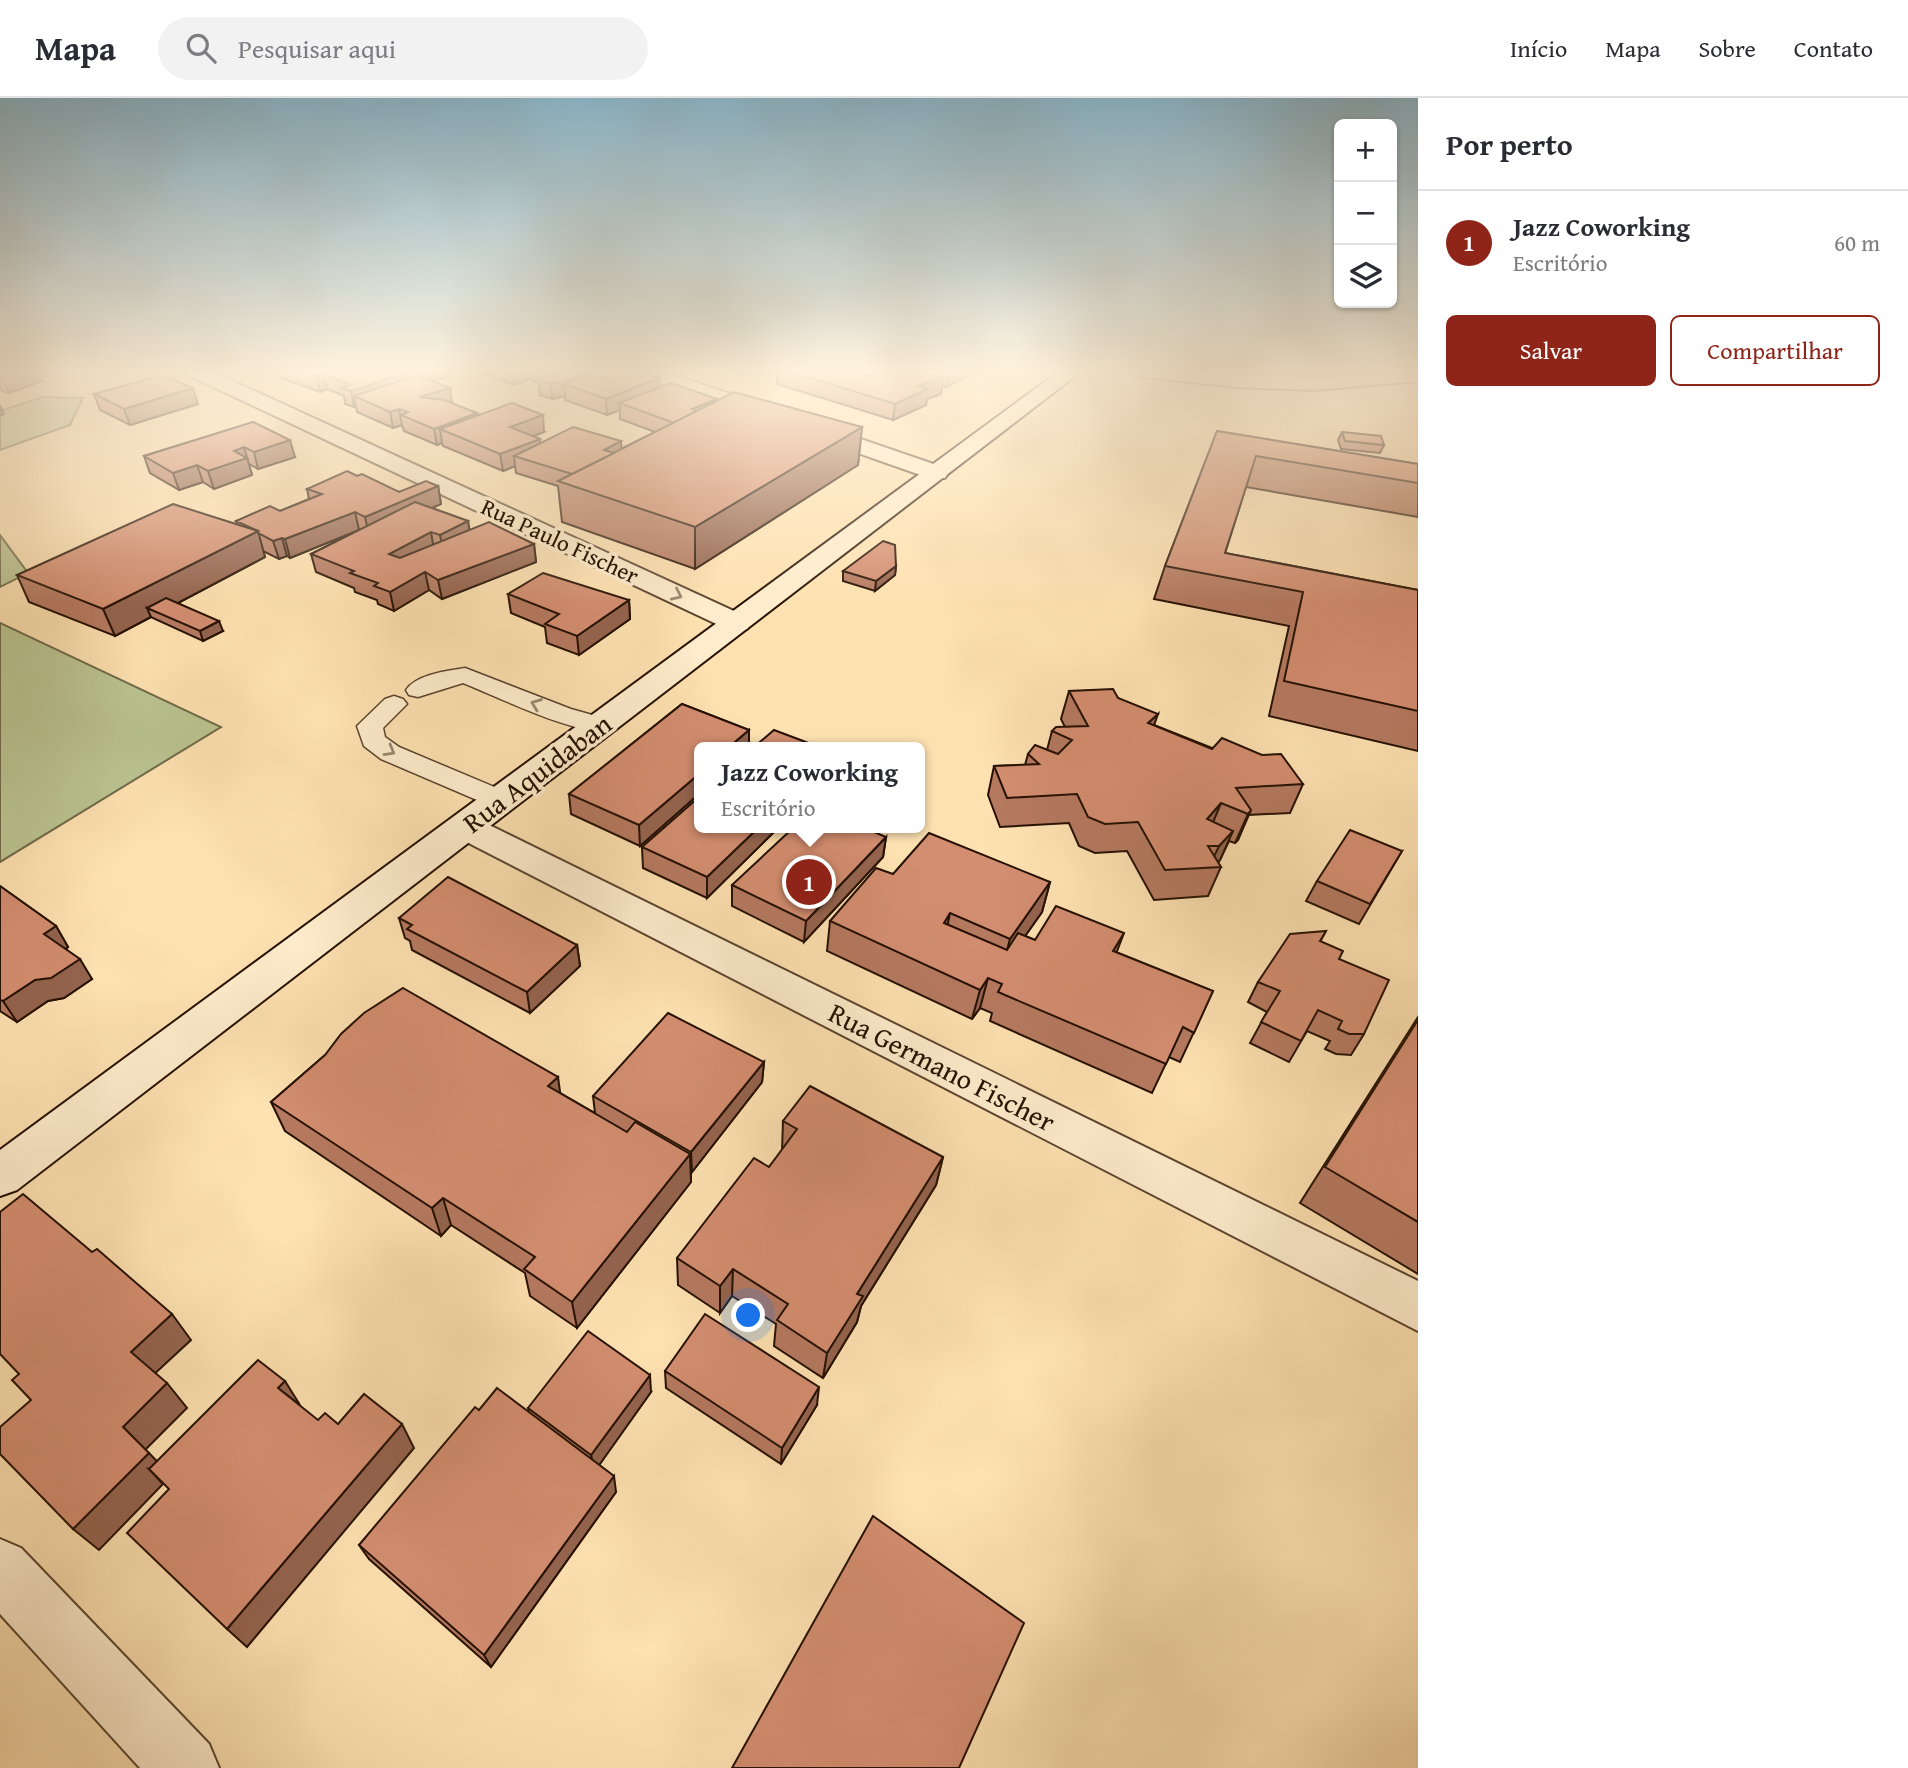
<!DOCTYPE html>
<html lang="pt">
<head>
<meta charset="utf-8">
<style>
	:root { --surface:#fff; --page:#f2f2f3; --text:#2b2b33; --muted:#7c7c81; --line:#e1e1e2; --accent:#8f2418 }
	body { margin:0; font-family:"Gentium Book Plus",serif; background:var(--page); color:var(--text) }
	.controls { position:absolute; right:21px; top:21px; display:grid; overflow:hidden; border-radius:10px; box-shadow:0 2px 5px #0004 }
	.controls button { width:63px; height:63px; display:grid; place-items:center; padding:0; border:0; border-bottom:2px solid var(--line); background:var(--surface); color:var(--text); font:35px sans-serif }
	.you { position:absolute; left:749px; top:1218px; width:24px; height:24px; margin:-18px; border:5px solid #fff; border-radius:50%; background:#1a73e8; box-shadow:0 0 0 10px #1a73e833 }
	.badge { display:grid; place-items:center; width:46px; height:46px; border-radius:50%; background:var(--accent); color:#fff; font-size:23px; font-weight:700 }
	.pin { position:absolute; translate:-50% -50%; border:4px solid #fff; box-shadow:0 2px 7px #0006 }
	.popup { position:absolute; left:694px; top:644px; width:231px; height:91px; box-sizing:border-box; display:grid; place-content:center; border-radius:10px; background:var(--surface); filter:drop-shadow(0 2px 5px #0005); font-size:23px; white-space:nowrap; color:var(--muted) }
	.popup b { font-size:26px; color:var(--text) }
	.popup::after { content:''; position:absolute; left:50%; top:100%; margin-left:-14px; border:14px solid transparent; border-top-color:var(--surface) }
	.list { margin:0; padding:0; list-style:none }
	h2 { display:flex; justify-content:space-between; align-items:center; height:91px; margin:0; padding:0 28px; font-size:30px }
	h2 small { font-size:23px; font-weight:400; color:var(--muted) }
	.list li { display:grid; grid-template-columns:46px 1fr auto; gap:21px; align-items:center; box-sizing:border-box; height:105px; padding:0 28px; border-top:2px solid var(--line) }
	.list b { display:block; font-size:26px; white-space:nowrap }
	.list p { margin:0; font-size:23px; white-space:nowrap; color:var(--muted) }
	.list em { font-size:23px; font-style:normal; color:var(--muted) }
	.actions { display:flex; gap:14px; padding:21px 28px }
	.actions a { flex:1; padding:16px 0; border:2px solid var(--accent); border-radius:10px; text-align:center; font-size:24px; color:var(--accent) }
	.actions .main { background:var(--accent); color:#fff }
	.icon { flex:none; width:38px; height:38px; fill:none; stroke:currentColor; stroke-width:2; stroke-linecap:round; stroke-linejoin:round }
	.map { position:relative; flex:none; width:1418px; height:1670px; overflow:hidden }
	header { display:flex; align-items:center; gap:42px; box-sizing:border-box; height:98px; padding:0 35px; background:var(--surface); border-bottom:2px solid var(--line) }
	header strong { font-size:33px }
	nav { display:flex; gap:38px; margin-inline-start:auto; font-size:24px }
	.search { width:490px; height:63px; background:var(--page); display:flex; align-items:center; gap:18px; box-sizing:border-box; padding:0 24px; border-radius:38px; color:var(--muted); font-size:26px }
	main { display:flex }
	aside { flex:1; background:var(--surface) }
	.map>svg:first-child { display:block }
	.green { fill:#bac491; stroke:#706a4a; stroke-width:2 }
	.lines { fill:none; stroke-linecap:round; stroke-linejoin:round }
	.lane-casing { stroke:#5b442e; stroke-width:3 }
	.street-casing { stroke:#5b442e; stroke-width:4 }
	.secondary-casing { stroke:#251002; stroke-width:4 }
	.lane { fill:#feeccc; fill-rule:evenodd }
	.street { fill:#feeccc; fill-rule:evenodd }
	.secondary { fill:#feeccc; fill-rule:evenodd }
	.wall { fill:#b57960; stroke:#251002; stroke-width:2 }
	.shaded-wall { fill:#94634e; stroke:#251002; stroke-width:2 }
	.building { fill:#d38d70; stroke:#251002; stroke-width:2 }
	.oneway { stroke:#9c8971 }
	.labels { text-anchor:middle; stroke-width:7; stroke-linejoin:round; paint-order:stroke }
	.far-street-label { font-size:23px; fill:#251002; stroke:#feeccc }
	.street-label { font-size:28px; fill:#251002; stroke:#feeccc }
</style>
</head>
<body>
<header>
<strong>Mapa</strong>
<div class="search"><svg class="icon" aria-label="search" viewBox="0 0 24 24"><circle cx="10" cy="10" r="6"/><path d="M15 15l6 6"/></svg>Pesquisar aqui</div>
<nav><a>Início</a><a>Mapa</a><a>Sobre</a><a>Contato</a></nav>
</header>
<main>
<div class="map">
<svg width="1418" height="1670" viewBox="0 0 1418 1670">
	<rect width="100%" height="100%" fill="#fee1b1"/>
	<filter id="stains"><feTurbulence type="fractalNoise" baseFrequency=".00286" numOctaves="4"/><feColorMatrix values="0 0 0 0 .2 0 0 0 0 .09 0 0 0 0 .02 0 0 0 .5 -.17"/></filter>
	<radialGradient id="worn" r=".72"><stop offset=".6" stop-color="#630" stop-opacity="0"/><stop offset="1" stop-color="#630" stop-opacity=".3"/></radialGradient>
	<g class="green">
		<polygon points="43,299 83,300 70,327 0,352 0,313"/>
		<polygon points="0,437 28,475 0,489"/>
		<polygon points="0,525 221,629 0,764"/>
	</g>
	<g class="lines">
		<defs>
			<g id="lane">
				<path d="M465,570L571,611L610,622L614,627L610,632C580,640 494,597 463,585L418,599L409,597L406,592C417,576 447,573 465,570Z"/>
				<polygon points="394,598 403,601 407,606 383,630 385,639 399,649 511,696 515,702 511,708 501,711 491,708 381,661 364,648 357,628 385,601"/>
			</g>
			<g id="street">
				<polygon points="184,272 209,272 747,519 751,525 747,531 737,533 727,531 186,276"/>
				<polygon points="632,272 660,272 945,370 948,375 945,380 929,380 634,276"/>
				<polygon points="1127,272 1191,272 1313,280 1418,272 1418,283 1313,292 1236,289 1136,278"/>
				<polygon points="465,718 477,721 1418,1183 1418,1233 453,737 448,729 453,721"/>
				<polygon points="0,1441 21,1450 209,1646 219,1670 140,1670 0,1516"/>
			</g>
			<polygon id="secondary" points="1061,272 1083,272 17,1092 0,1098 0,1052"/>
		</defs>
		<use href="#lane" class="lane-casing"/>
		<use href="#street" class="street-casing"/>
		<use href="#secondary" class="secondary-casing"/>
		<use href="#lane" class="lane"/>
		<use href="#street" class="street"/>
		<use href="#secondary" class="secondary"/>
	</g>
	<g class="wall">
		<polygon points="0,272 73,272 58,278 51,276 40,280 42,283 9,295 0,292"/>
		<polygon points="268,272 448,272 449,278 433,283 452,305 477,318 544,334 533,338 540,341 540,345 621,343 621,351 655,334 620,321 620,312 607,317 565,302 565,298 552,301 540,297 539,285 533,283 532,280 514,287 475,272 634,272 659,290 717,301 717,303 862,329 858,367 695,471 562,424 558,388 516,375 515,368 503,373 443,348 442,345 437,347 404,333 402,327 393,330 357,314 356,309 354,309 345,306 344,298 327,291 320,294 281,280 281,278"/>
		<polygon points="778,272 852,272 871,278 883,272 980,272 946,289 942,288 941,296 927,301 926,307 893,322 777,286"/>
		<polygon points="94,296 198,306 130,327 100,312"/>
		<polygon points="253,324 295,359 258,371 249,366 252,377 214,391 203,384 179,392 150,375 144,358"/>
		<polygon points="1217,333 1418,366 1418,419 1246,389 1225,455 1418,492 1418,653 1269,618 1289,528 1154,501 1165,468"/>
		<polygon points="1342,334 1384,347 1380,355 1341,351 1338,342"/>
		<polygon points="357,378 399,394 438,388 441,406 432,410 468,423 469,432 534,446 536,464 442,501 429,492 394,513 378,506 377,502 355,494 354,490 316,474 311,456 359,432 290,460 287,458 279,461 263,453 265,459 178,505 223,533 203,543 151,519 115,538 29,504 17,477 237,427 236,423 280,413 309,401 307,391"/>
		<polygon points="896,468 895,477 875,493 843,483 843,473"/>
		<polygon points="508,496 629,502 630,521 579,557 547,545 545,529 511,515"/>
		<polygon points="1069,593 1118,600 1154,627 1303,686 1290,715 1248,717 1238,742 1235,745 1229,743 1220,762 1218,765 1221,769 1208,798 1154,802 1127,753 1095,755 1079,748 1069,725 1000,729 988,697 994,668 1025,667 1028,656 1047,652 1052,633 1065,629 1061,621"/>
		<polygon points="682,606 749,632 749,649 699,649 699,696 640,748 571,716 569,696"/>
		<polygon points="699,730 778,730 707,800 643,770 642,749"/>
		<polygon points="886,739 883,759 804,844 732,808 732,787"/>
		<polygon points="1402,753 1359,826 1306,803 1317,783"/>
		<polygon points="893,776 1050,784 1042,814 1025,838 1035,842 1116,854 1213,893 1180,964 1169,959 1152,995 990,923 992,915 980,910 972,921 827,853 830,823"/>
		<polygon points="0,788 56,828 68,849 66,851 92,881 64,900 48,903 17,924 0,913"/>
		<polygon points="399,820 577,847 580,868 530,915 412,852 410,843 405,840"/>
		<polygon points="1326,833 1320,844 1339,861 1364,936 1351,957 1336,956 1325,951 1330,943 1307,933 1289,964 1250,945 1267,914 1248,904 1258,884"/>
		<polygon points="1418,919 1418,1176 1300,1105"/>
		<polygon points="325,957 560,995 595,1015 593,998 764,964 762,984 692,1074 691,1073 691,1084 577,1230 530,1198 525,1175 451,1127 441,1138 285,1033 271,1004"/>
		<polygon points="783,1023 943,1059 936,1087 861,1208 857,1224 823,1280 774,1248 776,1226 732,1198 720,1215 678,1187 677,1160 769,1069 782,1053"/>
		<polygon points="665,1273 817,1307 781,1366 666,1290"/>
		<polygon points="651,1294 599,1367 616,1394 491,1569 369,1461 359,1447 529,1314 528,1310"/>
	</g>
	<g class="shaded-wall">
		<polygon points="22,272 50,272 51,276 40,280 42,283 9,295 2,279"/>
		<polygon points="56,272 73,272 58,278"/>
		<polygon points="416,272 448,272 449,278 369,304 354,298 356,309 354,309 351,293"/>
		<polygon points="512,272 532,272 532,280 514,287"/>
		<polygon points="595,272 612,272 564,286 565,298 552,301 551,286"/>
		<polygon points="951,272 980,272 946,289 949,274"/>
		<polygon points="324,276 327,291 320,294 317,278"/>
		<polygon points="659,280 659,296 619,305 620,312 607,317 606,301"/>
		<polygon points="943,280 941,296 927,301 926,307 893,322 895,306 918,288"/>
		<polygon points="193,290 198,306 130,327 124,311"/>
		<polygon points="450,290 452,305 419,299"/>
		<polygon points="717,301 717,317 684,329 692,311"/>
		<polygon points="0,307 4,316 0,318"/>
		<polygon points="399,311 402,327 393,330 390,314"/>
		<polygon points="477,315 479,331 440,331 442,345 437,347 434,331"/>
		<polygon points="543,317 544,334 512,346 510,329"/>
		<polygon points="862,329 858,367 695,471 695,429"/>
		<polygon points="540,341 541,358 514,358 515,368 503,373 500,356"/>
		<polygon points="290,342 295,359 258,371 254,354"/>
		<polygon points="621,343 622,360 604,352"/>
		<polygon points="244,349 252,377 214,391 208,373 234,353"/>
		<polygon points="197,367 203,384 179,392 173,375"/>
		<polygon points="438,388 441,406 369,437 365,419"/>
		<polygon points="355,414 359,432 290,460 285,441"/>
		<polygon points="468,423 471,441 444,456 440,437"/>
		<polygon points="258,433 265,459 159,515 147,510 151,519 115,538 103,511"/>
		<polygon points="431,434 434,452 393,475 389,456"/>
		<polygon points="282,440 287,458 279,461 273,443"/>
		<polygon points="534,446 536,464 442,501 438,482"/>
		<polygon points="896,468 895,477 875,493 876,483"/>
		<polygon points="425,474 429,492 394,513 390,494"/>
		<polygon points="629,502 630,521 579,557 577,538"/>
		<polygon points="219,523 223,533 203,543 200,533"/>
		<polygon points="1158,616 1148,645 1148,625"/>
		<polygon points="749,632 749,649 729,649"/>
		<polygon points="699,676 699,696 640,748 639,727"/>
		<polygon points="1221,705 1209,734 1207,721"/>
		<polygon points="1251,712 1238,742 1235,745 1248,716"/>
		<polygon points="758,730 778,730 707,800 707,779"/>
		<polygon points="1233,733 1220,762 1214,769 1209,769 1219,748"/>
		<polygon points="886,739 883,759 804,844 806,823"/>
		<polygon points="1050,784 1042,814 1002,871 1010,841"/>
		<polygon points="950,815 944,845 944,825"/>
		<polygon points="56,828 68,849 56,857 44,836"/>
		<polygon points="1124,835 1113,864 1113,853"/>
		<polygon points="577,847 580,868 530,915 527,894"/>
		<polygon points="80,861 92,881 64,900 48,903 17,924 3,903 35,882"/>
		<polygon points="988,880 980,910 972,921 980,892"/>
		<polygon points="764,964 762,984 692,1074 691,1054"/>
		<polygon points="558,979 562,1008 548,988"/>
		<polygon points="690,1056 691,1084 577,1230 572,1204"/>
		<polygon points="943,1059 936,1087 861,1208 857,1224 823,1280 827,1255 857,1196"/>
		<polygon points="443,1100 451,1127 441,1138 432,1110"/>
		<polygon points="733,1171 732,1198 720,1215 720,1188"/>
		<polygon points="172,1216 191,1242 151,1279 131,1254"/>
		<polygon points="650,1277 651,1294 595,1373 591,1357"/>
		<polygon points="285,1283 300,1307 278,1290"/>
		<polygon points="167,1285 187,1310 145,1352 123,1329"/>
		<polygon points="819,1289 817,1307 781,1366 782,1350"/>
		<polygon points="402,1326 414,1350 247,1549 227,1531"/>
		<polygon points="149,1355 171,1378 149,1371 163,1386 99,1452 73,1431"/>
		<polygon points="614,1378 616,1394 491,1569 484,1557"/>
	</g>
	<g class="building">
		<polygon points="0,272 22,272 2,279 0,278"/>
		<polygon points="300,272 416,272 351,293 342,290 350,287 324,276 317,278"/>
		<polygon points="544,272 595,272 570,281 551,286 539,281 554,276"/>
		<polygon points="602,272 634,272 659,280 606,301 564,286"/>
		<polygon points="784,272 852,272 871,278 883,272 914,272 943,280 918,288 928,291 895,306"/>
		<polygon points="162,277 193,290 124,311 94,296"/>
		<polygon points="418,277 450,290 419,299 444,302 477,315 434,331 401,317 408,314 399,311 390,314 354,298"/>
		<polygon points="671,285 717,301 692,311 697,313 674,325 619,305"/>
		<polygon points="734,294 862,329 695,429 558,383"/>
		<polygon points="512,305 543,317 510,329 540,341 500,356 440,331"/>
		<polygon points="253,324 290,342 254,354 244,349 234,353 247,360 208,373 197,367 173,375 144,358"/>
		<polygon points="573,329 621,343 604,352 614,355 572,376 514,358"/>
		<polygon points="1217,333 1418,366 1418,385 1256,358 1225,455 1418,492 1418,613 1284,583 1303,494 1165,468"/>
		<polygon points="1342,334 1381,338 1384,347 1345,343"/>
		<polygon points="347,373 357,378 362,376 399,394 426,383 438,388 365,419 355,414 285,441 282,440 273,443 258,435 258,433 236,423 270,408 280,413 322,396 307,391"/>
		<polygon points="415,404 468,423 440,437 431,434 389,456 400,460 489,424 534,446 438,482 425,474 390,494 374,488 378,485 350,475 354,473 311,456"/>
		<polygon points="173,406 258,433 103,511 17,477"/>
		<polygon points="883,443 895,447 896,468 876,483 843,473"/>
		<polygon points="543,475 629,502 577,538 545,526 559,516 508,496"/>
		<polygon points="166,500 219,523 200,533 147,510"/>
		<polygon points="1113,591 1118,600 1158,616 1148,625 1212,651 1222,640 1262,657 1281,656 1303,686 1236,690 1251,712 1248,716 1221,705 1207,721 1233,733 1219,748 1208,748 1221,769 1165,772 1138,724 1105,726 1088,719 1077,696 1007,700 994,668 1039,666 1028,656 1035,647 1058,656 1072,642 1052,633 1056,629 1088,628 1069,593"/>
		<polygon points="682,606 749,632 729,649 699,649 699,676 639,727 569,696"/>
		<polygon points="774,632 819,649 754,649"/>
		<polygon points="699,699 699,730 758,730 707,779 642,749"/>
		<polygon points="793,730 865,730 886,739 806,823 732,787"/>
		<polygon points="1350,732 1402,753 1370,806 1317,783"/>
		<polygon points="929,735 1050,784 1010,841 950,815 944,825 1007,852 1018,835 1035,842 1056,808 1124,835 1113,853 1213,893 1194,935 1183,929 1166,966 998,894 1002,886 988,880 980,892 830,823 876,770 893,776"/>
		<polygon points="448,779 577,847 527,894 407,831 412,827 399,820"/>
		<polygon points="0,788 56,828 44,836 80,861 51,880 35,882 3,903 0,902"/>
		<polygon points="1326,833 1320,843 1343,853 1339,861 1389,882 1364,936 1349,936 1338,931 1342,923 1318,912 1301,943 1261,924 1280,893 1258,884 1290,836"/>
		<polygon points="403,890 558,979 548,988 627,1034 635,1024 690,1056 572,1204 524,1171 535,1159 443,1100 432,1110 271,1004 325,957 341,936 364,915"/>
		<polygon points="668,915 764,964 691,1054 593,998"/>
		<polygon points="1418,922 1418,1124 1325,1069"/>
		<polygon points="810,988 943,1059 857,1196 863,1198 827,1255 777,1222 788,1206 733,1171 720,1188 677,1160 754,1060 769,1069 797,1031 783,1023"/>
		<polygon points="23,1096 92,1154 97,1151 172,1216 131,1254 167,1285 123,1329 149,1355 73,1431 0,1356 0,1329 31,1302 12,1282 19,1276 0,1256 0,1114"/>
		<polygon points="705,1216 819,1289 782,1350 665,1273"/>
		<polygon points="588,1233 650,1277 591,1357 528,1310"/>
		<polygon points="258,1262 285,1283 278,1290 318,1322 325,1315 338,1326 364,1296 402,1326 227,1531 127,1435 169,1391 149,1371"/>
		<polygon points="497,1290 614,1378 484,1557 359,1447 475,1309 479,1312"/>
		<polygon points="873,1418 1024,1525 959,1670 732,1670"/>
	</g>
	<defs><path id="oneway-chevron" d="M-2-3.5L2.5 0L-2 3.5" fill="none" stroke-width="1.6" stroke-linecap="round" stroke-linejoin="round" transform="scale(1.75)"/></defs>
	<g class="oneway">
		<use href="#oneway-chevron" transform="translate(677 497) rotate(25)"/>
		<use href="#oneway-chevron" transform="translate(536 606) rotate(-159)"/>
		<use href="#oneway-chevron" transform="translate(390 653) rotate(30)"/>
	</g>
	<linearGradient id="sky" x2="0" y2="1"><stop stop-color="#8bb8ce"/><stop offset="0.54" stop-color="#fff2dc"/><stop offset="1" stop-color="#fff2dc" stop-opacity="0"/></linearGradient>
	<rect width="1418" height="506" fill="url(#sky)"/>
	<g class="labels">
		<g class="far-street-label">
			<text transform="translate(560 443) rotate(25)" y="8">Rua Paulo Fischer</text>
		</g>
		<g class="street-label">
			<text transform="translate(537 675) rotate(-37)" y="10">Rua Aquidaban</text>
			<text transform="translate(942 969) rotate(27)" y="10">Rua Germano Fischer</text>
		</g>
	</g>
	<rect width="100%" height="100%" filter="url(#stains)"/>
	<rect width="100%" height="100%" fill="url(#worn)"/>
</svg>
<div class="controls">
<button>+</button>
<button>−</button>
<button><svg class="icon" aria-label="layers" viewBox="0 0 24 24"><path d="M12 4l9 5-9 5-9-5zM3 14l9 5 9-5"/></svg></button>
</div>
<div class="you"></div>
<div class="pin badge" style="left:809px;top:784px">1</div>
<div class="popup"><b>Jazz Coworking</b>Escritório</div>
</div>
<aside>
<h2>Por perto<small></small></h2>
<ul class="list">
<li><span class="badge">1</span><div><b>Jazz Coworking</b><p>Escritório</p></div><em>60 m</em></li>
</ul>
<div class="actions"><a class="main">Salvar</a><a>Compartilhar</a></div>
</aside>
</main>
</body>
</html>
